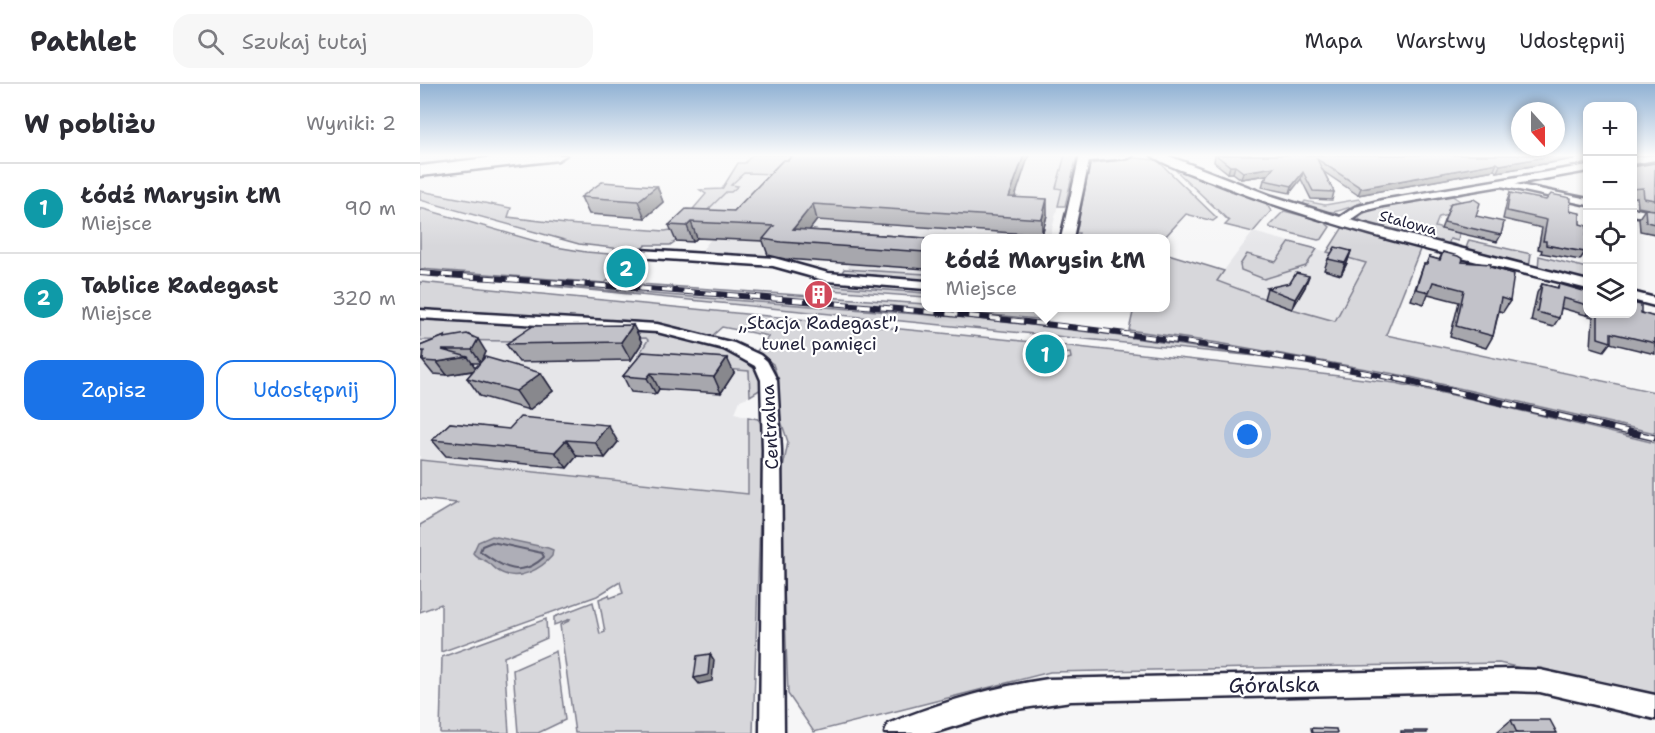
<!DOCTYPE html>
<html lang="pl">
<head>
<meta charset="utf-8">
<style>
	:root { --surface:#fff; --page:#f7f7f7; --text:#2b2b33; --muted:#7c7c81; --line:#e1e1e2; --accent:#1a73e8 }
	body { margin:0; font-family:"Shantell Sans",sans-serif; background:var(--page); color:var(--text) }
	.controls { position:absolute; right:18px; top:18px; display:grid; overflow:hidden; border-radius:12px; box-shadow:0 3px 9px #0003 }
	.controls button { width:54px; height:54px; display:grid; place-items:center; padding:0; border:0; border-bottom:2px solid var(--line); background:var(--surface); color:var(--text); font:30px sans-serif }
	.compass { position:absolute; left:1091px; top:18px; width:54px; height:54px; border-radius:50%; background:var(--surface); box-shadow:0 3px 9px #0003; rotate:159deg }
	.you { position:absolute; left:828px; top:351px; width:21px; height:21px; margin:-15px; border:4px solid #fff; border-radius:50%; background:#1a73e8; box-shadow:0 0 0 9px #1a73e833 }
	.badge { display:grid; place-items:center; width:39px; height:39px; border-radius:50%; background:var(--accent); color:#fff; font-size:20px; font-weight:700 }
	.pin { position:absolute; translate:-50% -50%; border:3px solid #fff; box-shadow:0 2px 6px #0006 }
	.popup { position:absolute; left:501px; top:150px; width:249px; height:78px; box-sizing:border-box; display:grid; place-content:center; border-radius:12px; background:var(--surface); filter:drop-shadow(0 2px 4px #0005); font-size:20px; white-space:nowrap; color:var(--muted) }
	.popup b { font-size:22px; color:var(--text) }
	.popup::after { content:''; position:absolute; left:50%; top:100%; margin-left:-12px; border:12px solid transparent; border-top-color:var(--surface) }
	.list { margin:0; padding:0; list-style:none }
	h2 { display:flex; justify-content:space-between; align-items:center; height:78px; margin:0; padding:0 24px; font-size:26px }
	h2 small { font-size:20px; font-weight:400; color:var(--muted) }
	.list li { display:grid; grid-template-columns:39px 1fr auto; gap:18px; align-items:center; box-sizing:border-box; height:90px; padding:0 24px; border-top:2px solid var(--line) }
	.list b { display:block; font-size:22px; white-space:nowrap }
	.list p { margin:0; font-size:20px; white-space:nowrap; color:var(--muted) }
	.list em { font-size:20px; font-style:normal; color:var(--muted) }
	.actions { display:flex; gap:12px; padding:18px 24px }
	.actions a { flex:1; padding:14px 0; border:2px solid var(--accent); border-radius:18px; text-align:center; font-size:21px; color:var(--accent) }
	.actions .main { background:var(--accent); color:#fff }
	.icon { flex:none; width:33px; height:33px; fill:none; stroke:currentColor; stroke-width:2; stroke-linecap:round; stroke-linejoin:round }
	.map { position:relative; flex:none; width:1235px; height:649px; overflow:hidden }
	header { display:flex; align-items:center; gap:36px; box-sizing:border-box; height:84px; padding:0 30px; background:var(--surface); border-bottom:2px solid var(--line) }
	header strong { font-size:28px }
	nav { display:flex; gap:33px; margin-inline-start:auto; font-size:21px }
	.search { width:420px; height:54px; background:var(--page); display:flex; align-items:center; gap:15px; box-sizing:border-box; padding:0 21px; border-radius:18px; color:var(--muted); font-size:22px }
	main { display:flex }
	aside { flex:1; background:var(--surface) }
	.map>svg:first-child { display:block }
	.built { fill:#e6e6e9 }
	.green { fill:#d7d7db; stroke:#7c7c8b; stroke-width:1.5; fill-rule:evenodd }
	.water { fill:#aeaeb7; stroke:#767685; stroke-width:1.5 }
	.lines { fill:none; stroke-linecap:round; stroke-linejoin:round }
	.shore { stroke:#5a5a6d; stroke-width:2 }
	.minor-casing { stroke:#22223b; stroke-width:5 }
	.primary-casing { stroke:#22223b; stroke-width:5 }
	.minor { fill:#fff; fill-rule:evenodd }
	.primary { fill:#fff; fill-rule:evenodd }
	.rail-far1-casing { stroke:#22223b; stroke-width:6 }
	.rail-casing { stroke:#22223b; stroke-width:7 }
	.rail-far1 { stroke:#fff; stroke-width:4; stroke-dasharray:11; stroke-linecap:butt }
	.rail { stroke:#fff; stroke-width:4.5; stroke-dasharray:14; stroke-linecap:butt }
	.wall { fill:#a7a7ad; stroke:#22223b; stroke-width:1.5; fill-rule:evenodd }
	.shaded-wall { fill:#88888d; stroke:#22223b; stroke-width:1.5 }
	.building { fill:#c2c2c9; stroke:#22223b; stroke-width:1.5 }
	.labels { text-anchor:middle; stroke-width:4.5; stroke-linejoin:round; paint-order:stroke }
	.far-street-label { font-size:15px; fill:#22223b; stroke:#fff }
	.poi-label { font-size:18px; fill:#22223b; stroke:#fff }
	.street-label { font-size:18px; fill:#22223b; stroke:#fff }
	.near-street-label { font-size:21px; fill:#22223b; stroke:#fff }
</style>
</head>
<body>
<header>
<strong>Pathlet</strong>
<div class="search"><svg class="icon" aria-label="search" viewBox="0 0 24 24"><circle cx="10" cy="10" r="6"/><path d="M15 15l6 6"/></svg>Szukaj tutaj</div>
<nav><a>Mapa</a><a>Warstwy</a><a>Udostępnij</a></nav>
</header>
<main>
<aside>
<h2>W pobliżu<small>Wyniki: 2</small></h2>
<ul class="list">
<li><span class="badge" style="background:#0f9aa8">1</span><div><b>Łódź Marysin ŁM</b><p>Miejsce</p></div><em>90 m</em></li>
<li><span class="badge" style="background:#0f9aa8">2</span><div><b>Tablice Radegast</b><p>Miejsce</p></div><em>320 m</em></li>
</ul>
<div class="actions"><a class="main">Zapisz</a><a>Udostępnij</a></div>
</aside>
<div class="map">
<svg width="1235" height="649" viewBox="0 0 1235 649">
	<rect width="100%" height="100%" fill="#f6f6f7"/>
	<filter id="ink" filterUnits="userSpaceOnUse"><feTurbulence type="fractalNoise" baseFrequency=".0167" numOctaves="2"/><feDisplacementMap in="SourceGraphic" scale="12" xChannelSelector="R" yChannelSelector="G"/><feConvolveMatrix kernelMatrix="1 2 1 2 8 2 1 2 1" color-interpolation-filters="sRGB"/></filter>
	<g filter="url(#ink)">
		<g class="built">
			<polygon points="333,71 645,71 636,103 642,104 630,154 505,154 505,190 427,185 430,179 278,171 291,155 277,154 273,158 272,141 306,108 317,102 311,101 323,89 311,88"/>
			<polygon points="833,148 946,178 915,237 872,225 796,197"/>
			<polygon points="226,254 228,256 222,278 329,287 330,312 320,316 315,329 328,333 329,410 0,376 0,256 107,257"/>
		</g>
		<g class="green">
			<polygon points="332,71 372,71 355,90 324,89 311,101 318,102 311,108 306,108 256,157 250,161 226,161 219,167 159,160 0,116 0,107 91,124 88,133 146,140 245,147 256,145 286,110 280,106 302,105 318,79 325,79"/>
			<polygon points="645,71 657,72 645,122 638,122 642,105 636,104"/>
			<polygon points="716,74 737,76 797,134 793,137 766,130 744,154 658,154 659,149 656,149 670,80"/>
			<polygon points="747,78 846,119 851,127 833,148 805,141 809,137"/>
			<path d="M1031,111L1043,119L1029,121L1032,123L1028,131L1019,133L1015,143L1039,149L1038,157L1030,155L1029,159L1037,161L1036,165L946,140L938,134C946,121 1013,114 1031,111Z"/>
			<path d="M939,115L943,118C914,130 911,131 881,122L885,117L905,121Z"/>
			<polygon points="0,124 136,163 166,168 214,172 185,199 0,185"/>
			<polygon points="864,127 903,137 910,143 902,155 898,156 851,144 849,142"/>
			<polygon points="923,143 929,143 1001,163 966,251 1235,308 1235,349 986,292 799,259 709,246 714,224 745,224 745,169 804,187 797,197 872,225 915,237 946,179 907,168"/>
			<polygon points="1049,156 1111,170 1109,183 1045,167"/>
			<polygon points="870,158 897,165 886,182 844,195 821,186 820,181 827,170 856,178"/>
			<polygon points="1119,172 1167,184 1167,197 1118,185"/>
			<polygon points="424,185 505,190 505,198 421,190"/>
			<path d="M0,198L622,259L919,292L975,299L1056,316L1235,359V615L1079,579L630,588L394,648L368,610L360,400L368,358L361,337L356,289L353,280L336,268L349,252L302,243L292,252L246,241L212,237L0,227ZM615,262L638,264L644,270L650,269L651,274L642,277L618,275L621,264H616L615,269H613Z"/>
			<polygon points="191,198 505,220 505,224 625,224 619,235 189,200"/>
			<polygon points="402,201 505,209 505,213 395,205"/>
			<polygon points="128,202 550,234 686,250 836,272"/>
			<path d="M0,233L228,247C266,254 312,262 340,290L341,305L330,312L329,287L222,278L218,272L228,256L226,254L107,257L0,256Z"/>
			<polygon points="328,333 338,335 343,342 333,649 155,649 140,541 149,537 150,535 134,541 134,533 173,518 180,550 185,548 179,515 189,511 190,514 203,509 200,498 177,512 21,568 21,520 0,528 0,441 37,419 0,415 0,376 328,410"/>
			<polygon points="126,535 127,554 84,573 89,649 20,649 22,573"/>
			<polygon points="136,567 145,636 118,649 98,649 93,586"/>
		</g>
		<path class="water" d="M72,452L128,464L133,466L132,472C121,485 98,498 80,488C76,486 73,482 69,479C64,475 57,475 53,469L58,458Z"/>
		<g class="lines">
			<path class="shore" d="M72,458L122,469L124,473C100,496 82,482 60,467L62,462Z"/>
			<defs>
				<g id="minor">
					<polygon points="660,71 713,71 708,74 669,77 653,154 641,154"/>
					<path d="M731,71H746L852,112L920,133L935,123L962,116L1168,81V87L1095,100L1168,115V121L1081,102L963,122L943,127L930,136L1168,197V205C1044,174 917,147 798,100C779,92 747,83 731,71Z"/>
					<polygon points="1235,71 1235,76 1212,80 1212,74"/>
					<polygon points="1212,124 1235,129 1235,135 1212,131"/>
					<polygon points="219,166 354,174 408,189 505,197 505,205 407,197 353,182 215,173 213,170 215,167"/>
					<polygon points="1212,208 1235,214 1235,222 1212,216"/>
					<polygon points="0,226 237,240 314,259 340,271 347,277 357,296 361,366 364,649 340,649 343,366 341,296 335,282 304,265 237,248 0,234"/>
					<path d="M1091,585L1120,586L1235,611V635L1120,608L1091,607L651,617L584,627L513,649H465L468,640C519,619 573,603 628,595Z"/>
				</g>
				<polygon id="primary" points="92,71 146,71 138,76 0,92 0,82"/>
			</defs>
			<use href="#minor" class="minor-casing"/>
			<use href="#primary" class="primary-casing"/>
			<use href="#minor" class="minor"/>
			<use href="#primary" class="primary"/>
			<defs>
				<path id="rail-far1" d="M0,189C329,213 659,229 982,296"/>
				<polyline id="rail" points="975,294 1235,354"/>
			</defs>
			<use href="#rail-far1" class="rail-far1-casing"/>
			<use href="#rail" class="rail-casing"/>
			<use href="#rail-far1" class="rail-far1"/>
			<use href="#rail" class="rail"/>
		</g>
		<g class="wall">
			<polygon points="795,71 1161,71 1159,74 1077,88 1074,86 938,111 904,88 914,108 912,116 891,115 881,95 870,109 842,103 844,96 848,91 821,95 813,89 808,89 794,78"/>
			<polygon points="363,76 595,113 627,131 622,151 397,136 389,146 505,154 505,185 365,175 348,171 343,157 277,154 273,158 256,157 249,141 314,127"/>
			<polygon points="1235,79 1235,150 1220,147 1219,134 1225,125 1228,125 1218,123 1217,113 1212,114 1212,83"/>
			<polygon points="237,102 243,118 225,134 169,130 161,113"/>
			<polygon points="1090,109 1150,127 1160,140 1165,168 1160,176 1121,169 1122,166 1118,165 1122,144 1083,135 1087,117"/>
			<polygon points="1031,119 1056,132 1081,151 1077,158 1021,145"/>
			<polygon points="931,167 927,179 921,191 904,186 908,175"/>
			<polygon points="1023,168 1042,178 1070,183 1090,217 1083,228 1079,227 1073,252 1066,264 1030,253 1039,218 1008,210 1004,220 991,216 1004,180 1006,180 1009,173 1019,176"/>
			<polygon points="1122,200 1137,204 1139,200 1167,208 1167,230 1221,229 1235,233 1235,270 1190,259 1184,267 1171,263 1173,233 1141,224 1139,234 1133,243 1111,237 1117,209"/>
			<polygon points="885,203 872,225 844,215 847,204"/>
			<polygon points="213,241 222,259 211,276 99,278 86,260"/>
			<path d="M25,252L26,254L66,268L62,277L121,289L133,307L109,326L60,312L47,294L53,287L27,291L13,290L0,274V262ZM52,279H60L55,284Z"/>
			<polygon points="223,268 314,289 301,309 239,305 236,310 211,308 203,292"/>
			<polygon points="30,339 198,358 185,374 157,372 147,384 26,372 12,356"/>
			<polygon points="1091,636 1137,649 1080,649 1078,647"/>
		</g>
		<g class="shaded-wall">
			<polygon points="604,71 609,71 590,128 589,113"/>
			<polygon points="1137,71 1161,71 1159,74 1077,88 1080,81"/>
			<polygon points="1077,79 1074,86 938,111 941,104"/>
			<polygon points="810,82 815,82 813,89 808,89"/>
			<polygon points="854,83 852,90 821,95 823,88"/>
			<polygon points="883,88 881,95 870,109 872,102"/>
			<polygon points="237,102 243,118 225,134 218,117"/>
			<polygon points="627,115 627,131 622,151 622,135"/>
			<polygon points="393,120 397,136 379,160 373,145"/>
			<polygon points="271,138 277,154 273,158 267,142"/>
			<polygon points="931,167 927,179 921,191 925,179"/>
			<polygon points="889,192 885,203 872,225 875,215"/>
			<polygon points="213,241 222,259 211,276 201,258"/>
			<polygon points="58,255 66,268 61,279 52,266"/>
			<polygon points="48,273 57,286 27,291 17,278"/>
			<polygon points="307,274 314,289 301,309 294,293"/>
			<polygon points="121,289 133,307 109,326 96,307"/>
			<polygon points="231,289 239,305 236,310 227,294"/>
			<polygon points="188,341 198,358 185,374 175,358"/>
			<polygon points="146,356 157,372 147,384 135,368"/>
			<polygon points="290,570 294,576 292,597 279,600 274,594"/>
		</g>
		<g class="building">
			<polygon points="373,71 604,71 589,113 627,115 622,135 393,120 373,145 506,154 505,154 505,168 361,158 343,155 354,142 271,138 267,142 249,141 266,125 314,127 363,76 368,76"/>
			<polygon points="796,71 1137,71 1080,81 1077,79 941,104 897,75 914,108 893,107 883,88 872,102 844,96 854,83 823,88 815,82 810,82"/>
			<polygon points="1235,79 1235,116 1224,114 1223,104 1212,105 1212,83"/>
			<polygon points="182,98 237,102 218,117 161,113"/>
			<polygon points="1090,109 1126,116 1131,110 1151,114 1150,127 1160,129 1160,140 1167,142 1165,168 1126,161 1126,157 1123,157 1127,136 1087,127"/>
			<polygon points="1054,115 1060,119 1056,132 1084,138 1081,151 1024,138 1031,119"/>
			<polygon points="1225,125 1235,126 1235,140 1226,138"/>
			<polygon points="915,163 931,167 925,179 908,175"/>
			<polygon points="1023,168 1038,172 1043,175 1042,178 1071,180 1070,183 1094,190 1090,217 1081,214 1073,252 1036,242 1044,206 1013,198 1009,208 996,205 1004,180 1007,180 1009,173 1020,176"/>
			<polygon points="876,189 889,192 875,215 847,204 870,199"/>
			<polygon points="1122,200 1138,204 1139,200 1167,208 1167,221 1143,214 1139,234 1117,228"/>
			<polygon points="1212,219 1221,221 1221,229 1235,233 1235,259 1191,249 1191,258 1178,254 1178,230 1212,230"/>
			<polygon points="213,241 201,258 86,260 113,242"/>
			<polygon points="47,250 58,255 52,266 22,266 48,273 17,278 3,277 4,267 0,267 0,262 25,252 24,254"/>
			<polygon points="223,268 307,274 294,293 231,289 227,294 203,292"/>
			<polygon points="65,273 121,289 96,307 47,294"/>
			<polygon points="100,333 188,341 175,358 146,356 135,368 12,356 30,339 89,345"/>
			<polygon points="290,570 288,591 274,594 277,572"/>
			<polygon points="1091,636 1130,636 1137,649 1097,649"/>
			<polygon points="891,644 916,645 917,649 892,649"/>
			<rect x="981" y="647" width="26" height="2"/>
		</g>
	</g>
	<linearGradient id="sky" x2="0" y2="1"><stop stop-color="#91b2d4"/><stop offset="0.44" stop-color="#fbfbfb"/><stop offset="1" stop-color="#fbfbfb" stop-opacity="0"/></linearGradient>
	<rect width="1235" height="162" fill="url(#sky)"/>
	<defs>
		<symbol id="building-disc" viewBox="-11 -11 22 22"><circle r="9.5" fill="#d1495b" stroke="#fff"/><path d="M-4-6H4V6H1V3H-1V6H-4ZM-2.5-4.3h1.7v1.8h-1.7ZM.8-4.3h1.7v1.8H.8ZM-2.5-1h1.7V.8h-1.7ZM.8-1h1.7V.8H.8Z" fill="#fff"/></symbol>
	</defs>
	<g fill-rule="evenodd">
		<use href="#building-disc" x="382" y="194" width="33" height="33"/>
	</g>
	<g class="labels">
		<g class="far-street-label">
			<text transform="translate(988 139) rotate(15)" y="5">Stalowa</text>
		</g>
		<g class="poi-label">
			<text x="399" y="245">„Stacja Radegast",<tspan x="399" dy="21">tunel pamięci</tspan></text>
		</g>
		<g class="street-label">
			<text transform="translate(350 343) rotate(-93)" y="6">Centralna</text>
		</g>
		<g class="near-street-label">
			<text transform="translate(854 601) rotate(-1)" y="7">Góralska</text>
		</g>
	</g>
</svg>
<div class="controls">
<button>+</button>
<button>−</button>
<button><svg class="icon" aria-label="locate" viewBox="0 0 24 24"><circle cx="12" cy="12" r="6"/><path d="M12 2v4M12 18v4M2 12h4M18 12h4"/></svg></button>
<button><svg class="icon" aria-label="layers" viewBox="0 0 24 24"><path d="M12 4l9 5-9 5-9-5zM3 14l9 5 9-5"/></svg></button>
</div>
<svg class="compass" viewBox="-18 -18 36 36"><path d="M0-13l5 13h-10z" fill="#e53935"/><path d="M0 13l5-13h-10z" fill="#7c7c81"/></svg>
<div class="you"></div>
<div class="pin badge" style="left:625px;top:270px;background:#0f9aa8">1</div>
<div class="popup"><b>Łódź Marysin ŁM</b>Miejsce</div>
<div class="pin badge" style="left:206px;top:184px;background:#0f9aa8">2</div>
</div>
</main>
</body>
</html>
